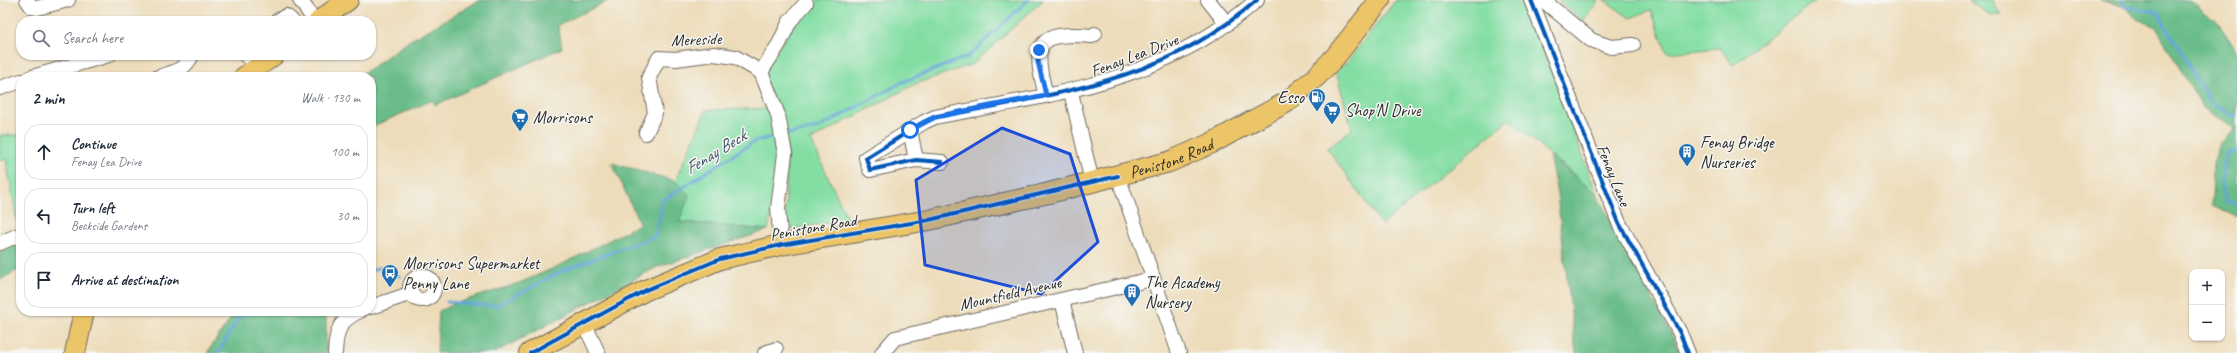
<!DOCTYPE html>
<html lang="en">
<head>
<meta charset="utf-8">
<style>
	:root { --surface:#fff; --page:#f6f6f7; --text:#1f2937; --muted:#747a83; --line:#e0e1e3 }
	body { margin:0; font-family:Caveat,sans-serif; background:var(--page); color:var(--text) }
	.controls { position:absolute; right:12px; bottom:12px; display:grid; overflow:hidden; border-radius:8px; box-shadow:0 1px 3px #0004 }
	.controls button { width:36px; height:36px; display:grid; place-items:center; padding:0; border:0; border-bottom:1px solid var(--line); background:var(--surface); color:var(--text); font:20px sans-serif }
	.stop { position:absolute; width:12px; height:12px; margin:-9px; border:3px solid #1a73e8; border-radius:50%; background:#fff }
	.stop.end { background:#1a73e8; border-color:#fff; box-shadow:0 1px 4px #0008 }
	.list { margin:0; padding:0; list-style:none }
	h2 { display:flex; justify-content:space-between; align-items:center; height:52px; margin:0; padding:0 16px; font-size:17px }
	h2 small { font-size:13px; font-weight:400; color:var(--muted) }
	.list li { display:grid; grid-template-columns:26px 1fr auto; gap:12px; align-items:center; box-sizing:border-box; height:56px; margin:0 8px 8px; padding:0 8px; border:1px solid var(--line); border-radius:16px }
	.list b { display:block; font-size:15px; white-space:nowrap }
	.list p { margin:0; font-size:13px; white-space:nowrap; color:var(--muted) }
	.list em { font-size:13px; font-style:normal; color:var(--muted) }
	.icon { flex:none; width:22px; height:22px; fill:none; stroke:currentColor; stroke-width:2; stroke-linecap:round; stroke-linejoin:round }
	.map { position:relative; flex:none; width:2237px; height:353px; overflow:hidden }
	.search { position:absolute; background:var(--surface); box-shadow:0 1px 3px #0004; left:16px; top:16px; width:360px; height:44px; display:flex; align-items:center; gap:10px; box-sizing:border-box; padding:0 14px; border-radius:16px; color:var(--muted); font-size:15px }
	.panel { position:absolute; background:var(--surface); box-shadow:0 1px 3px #0004; left:16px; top:72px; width:360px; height:244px; border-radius:16px }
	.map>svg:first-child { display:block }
	.green { fill:#84dea4; stroke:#588468 }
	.forest { fill:#6bbd8a; stroke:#4b745a }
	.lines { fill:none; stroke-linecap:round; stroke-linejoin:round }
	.stream { stroke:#65a6d8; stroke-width:3 }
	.minor-casing { stroke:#6f695d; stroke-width:16 }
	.highway-casing { stroke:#6f695d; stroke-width:22 }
	.minor { stroke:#fff; stroke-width:14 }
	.highway { stroke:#edc569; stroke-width:20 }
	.cycleway-casing { stroke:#f6f6f2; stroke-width:6 }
	.cycleway { stroke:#0057b8; stroke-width:4 }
	.route { stroke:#1a73e8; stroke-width:5 }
	.marked { fill:#1d4ed8; fill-opacity:0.2; stroke:#1d4ed8; stroke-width:3; stroke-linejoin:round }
	.labels { text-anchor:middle; stroke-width:3; stroke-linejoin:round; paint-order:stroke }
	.street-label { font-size:17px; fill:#2b2b2b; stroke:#f6f6f2 }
	.poi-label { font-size:17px; fill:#2b2b2b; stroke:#f6f6f2; text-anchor:start }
	.water-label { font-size:18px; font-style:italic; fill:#3f5668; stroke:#f6f6f2 }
</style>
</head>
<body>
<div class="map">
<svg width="2237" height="353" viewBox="0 0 2237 353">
	<rect width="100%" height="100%" fill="#f6f6f2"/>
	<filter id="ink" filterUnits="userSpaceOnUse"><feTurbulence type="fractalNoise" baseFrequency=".025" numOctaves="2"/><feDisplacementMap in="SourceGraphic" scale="8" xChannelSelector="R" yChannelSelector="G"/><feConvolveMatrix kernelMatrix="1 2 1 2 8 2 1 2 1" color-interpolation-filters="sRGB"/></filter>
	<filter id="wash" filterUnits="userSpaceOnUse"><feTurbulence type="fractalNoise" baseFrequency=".012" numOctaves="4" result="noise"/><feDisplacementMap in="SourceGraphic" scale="16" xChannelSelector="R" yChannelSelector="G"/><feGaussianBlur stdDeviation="0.9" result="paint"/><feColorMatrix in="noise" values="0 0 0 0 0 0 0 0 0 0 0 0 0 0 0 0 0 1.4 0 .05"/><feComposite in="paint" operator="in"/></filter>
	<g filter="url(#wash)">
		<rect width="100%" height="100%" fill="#eddcb9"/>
		<g class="green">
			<polygon points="820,0 1043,0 973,64 915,84 811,140 848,220 785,230 787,152 763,72 807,4"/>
			<polygon points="1396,0 1525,0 1597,195 1509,119 1382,225 1327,148 1352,129 1336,72 1348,61"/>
			<polygon points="1558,0 1599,0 1583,21"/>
			<polygon points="1604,0 1816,0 1733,65 1720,48 1667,53 1651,10 1630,18"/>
			<polygon points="1969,0 1991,0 2002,14 1989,15"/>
			<polygon points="774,108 782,155 768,230 679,222 675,181 706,110"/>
			<polygon points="0,135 21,135 21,226 18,227 6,159 0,160"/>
		</g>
		<g class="forest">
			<polygon points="480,0 610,0 558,25 562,48 435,105 433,100 371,127 371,77 358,77 409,41"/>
			<polygon points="2100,0 2191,0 2221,27 2237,52 2237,217 2212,206 2213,163 2220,144 2235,129 2202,107 2156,27 2137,19 2126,7"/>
			<polygon points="1549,155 1597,195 1672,335 1679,353 1576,353 1557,194"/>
			<path d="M612,163L675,181L689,195L679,222L768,230L657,267L494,353H437L439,311C466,298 489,294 516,284C559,268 599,245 640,224Z"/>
			<polygon points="21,241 21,268 0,280 0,251"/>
			<polygon points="236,311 333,311 326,316 326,353 207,353"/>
		</g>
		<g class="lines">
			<g class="stream">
				<polyline points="2121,0 2126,7 2157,11 2209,100 2232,116 2237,116"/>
				<polyline points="785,135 818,128 903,82 969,56 1028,0"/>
				<polyline points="2237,150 2226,154 2221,187 2226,201 2237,204"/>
				<polyline points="371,270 387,266 400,277"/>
				<polyline points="447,302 496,306 564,270 655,236 663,200 755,141 778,136"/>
				<polyline points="218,353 239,317 250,311"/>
			</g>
		</g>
	</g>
	<g filter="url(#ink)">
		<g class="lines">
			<defs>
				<g id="minor">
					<polyline points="27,0 32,7 37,8 68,0"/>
					<polyline points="300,0 315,21"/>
					<polyline points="1208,0 1227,24"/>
					<polyline points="1531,0 1619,223 1680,333 1688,353"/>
					<polyline points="1543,0 1591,40 1611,47 1633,45"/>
					<polyline points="277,21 286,16 292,21"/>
					<polyline points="245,55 259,65"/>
					<polyline points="761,72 779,44 790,21 806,3"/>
					<polyline points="32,77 109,55"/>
					<path d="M158,77C173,73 185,70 192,55"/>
					<polyline points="0,88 21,81"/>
					<polyline points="1071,92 1092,182"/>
					<path d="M1046,95C1032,44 1036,31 1092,36L1095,34"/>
					<polyline points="910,130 916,160"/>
					<polyline points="646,133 655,113 649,77 659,58 676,59 714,54 735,57 761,72 778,115 785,154 778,208 781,245"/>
					<path d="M942,162L916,160L870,170L866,158L924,122L935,117C1053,94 1163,83 1257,0"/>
					<polyline points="1118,176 1179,353"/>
					<polyline points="0,243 21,234"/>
					<circle cx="422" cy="288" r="12"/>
					<polyline points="1062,300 1075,353"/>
					<polyline points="371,307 412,293"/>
					<polyline points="585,325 598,353"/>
					<path d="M335,353C336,331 339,320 360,311"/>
					<polyline points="765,353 776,349"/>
					<polyline points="882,353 895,338 1152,279"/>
				</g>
				<g id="highway">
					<polyline points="319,21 348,0"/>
					<polyline points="244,77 274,55"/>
					<polyline points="75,353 84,311"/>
					<path id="s1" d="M530,353L646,290L720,259L781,245L929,220L1049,193L1169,162L1212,143L1287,102L1316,77L1335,57L1380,0"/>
				</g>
			</defs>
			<use href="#minor" class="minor-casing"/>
			<use href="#highway" class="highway-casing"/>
			<use href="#minor" class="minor"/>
			<use href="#highway" class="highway"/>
			<defs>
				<g id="cycleway">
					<polyline points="1531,0 1619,223 1680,333 1688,353"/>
					<path d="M942,162L916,160L870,170L866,158L924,122L935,117C1053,94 1163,83 1257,0"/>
					<polyline points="530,353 646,290 720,259 781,245 929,220 1118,176"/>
				</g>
			</defs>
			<use href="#cycleway" class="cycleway-casing"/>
			<use href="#cycleway" class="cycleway"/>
		</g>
	</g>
	<g class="lines" filter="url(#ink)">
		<polyline class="route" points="910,130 935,117 1046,95 1038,62 1039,50"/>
	</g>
	<path class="marked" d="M1002,128L1070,154L1098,242L1041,294L925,265L916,180Z"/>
	<defs>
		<symbol id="fuel-pin" viewBox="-11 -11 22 30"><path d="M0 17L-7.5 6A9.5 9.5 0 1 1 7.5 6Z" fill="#1f6fb2" stroke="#f6f6f2"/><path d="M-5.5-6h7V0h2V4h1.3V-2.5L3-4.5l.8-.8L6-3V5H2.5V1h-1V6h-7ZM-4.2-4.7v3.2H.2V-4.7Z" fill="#fff"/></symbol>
		<symbol id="supermarket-pin" viewBox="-11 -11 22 30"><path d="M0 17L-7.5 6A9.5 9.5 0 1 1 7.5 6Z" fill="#1f6fb2" stroke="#f6f6f2"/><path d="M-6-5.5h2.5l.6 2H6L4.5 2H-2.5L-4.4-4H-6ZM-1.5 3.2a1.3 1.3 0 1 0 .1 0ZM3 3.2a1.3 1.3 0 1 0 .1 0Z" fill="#fff"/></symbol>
		<symbol id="building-pin" viewBox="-11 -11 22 30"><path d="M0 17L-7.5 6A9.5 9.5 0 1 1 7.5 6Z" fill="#1f6fb2" stroke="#f6f6f2"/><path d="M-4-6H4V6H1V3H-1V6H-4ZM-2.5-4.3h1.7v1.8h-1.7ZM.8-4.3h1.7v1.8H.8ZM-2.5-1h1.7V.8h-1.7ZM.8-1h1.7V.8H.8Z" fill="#fff"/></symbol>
		<symbol id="bus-pin" viewBox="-11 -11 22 30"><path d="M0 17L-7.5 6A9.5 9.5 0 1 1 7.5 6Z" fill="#1f6fb2" stroke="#f6f6f2"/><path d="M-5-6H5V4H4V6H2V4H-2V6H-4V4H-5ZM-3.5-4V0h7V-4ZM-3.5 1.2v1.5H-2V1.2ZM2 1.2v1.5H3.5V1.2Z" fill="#fff"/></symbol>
	</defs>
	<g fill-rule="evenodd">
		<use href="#fuel-pin" x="1307" y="87" width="20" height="27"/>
		<use href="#supermarket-pin" x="1322" y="100" width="20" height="27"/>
		<use href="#supermarket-pin" x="510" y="107" width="20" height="27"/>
		<use href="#building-pin" x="1677" y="142" width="20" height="27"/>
		<use href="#bus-pin" x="380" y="263" width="20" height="27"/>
		<use href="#building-pin" x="1122" y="282" width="20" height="27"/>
	</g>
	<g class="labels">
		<g class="street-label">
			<text transform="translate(696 39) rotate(-2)" y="6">Mereside</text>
			<text transform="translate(1134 55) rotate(-21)" y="6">Fenay Lea Drive</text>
			<text dy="6" stroke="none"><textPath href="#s1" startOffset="675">Penistone Road</textPath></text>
			<text transform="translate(1614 175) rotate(68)" y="6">Fenay Lane</text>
			<text transform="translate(813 227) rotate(-10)" y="6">Penistone Road</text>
			<text transform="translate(1010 293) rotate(-13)" y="6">Mountfield Avenue</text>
		</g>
		<g class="poi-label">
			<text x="1304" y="103" text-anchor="end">Esso</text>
			<text x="1345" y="116">Shop'N Drive</text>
			<text x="533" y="123">Morrisons</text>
			<text x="1700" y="148">Fenay Bridge<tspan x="1700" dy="20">Nurseries</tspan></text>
			<text x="403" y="269">Morrisons Supermarket<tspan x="403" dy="20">Penny Lane</tspan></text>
			<text x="1145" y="288">The Academy<tspan x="1145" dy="20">Nursery</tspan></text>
		</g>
		<g class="water-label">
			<text transform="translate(715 152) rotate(-32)" y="6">Fenay Beck</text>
		</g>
	</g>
</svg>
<div class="controls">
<button>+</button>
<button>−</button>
</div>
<div class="stop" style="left:910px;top:130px"></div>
<div class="stop end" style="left:1039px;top:50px"></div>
<div class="search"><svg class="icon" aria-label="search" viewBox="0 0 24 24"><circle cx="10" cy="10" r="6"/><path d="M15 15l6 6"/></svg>Search here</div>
<section class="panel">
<h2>2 min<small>Walk · 130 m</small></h2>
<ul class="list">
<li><svg class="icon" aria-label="ahead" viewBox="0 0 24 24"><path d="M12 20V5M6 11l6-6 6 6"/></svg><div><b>Continue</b><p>Fenay Lea Drive</p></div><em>100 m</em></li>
<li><svg class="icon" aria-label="left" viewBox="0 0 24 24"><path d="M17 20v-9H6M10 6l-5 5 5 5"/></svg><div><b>Turn left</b><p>Beckside Gardens</p></div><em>30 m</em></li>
<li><svg class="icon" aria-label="arrive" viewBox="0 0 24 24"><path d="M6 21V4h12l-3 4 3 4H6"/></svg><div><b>Arrive at destination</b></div></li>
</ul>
</section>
</div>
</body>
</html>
